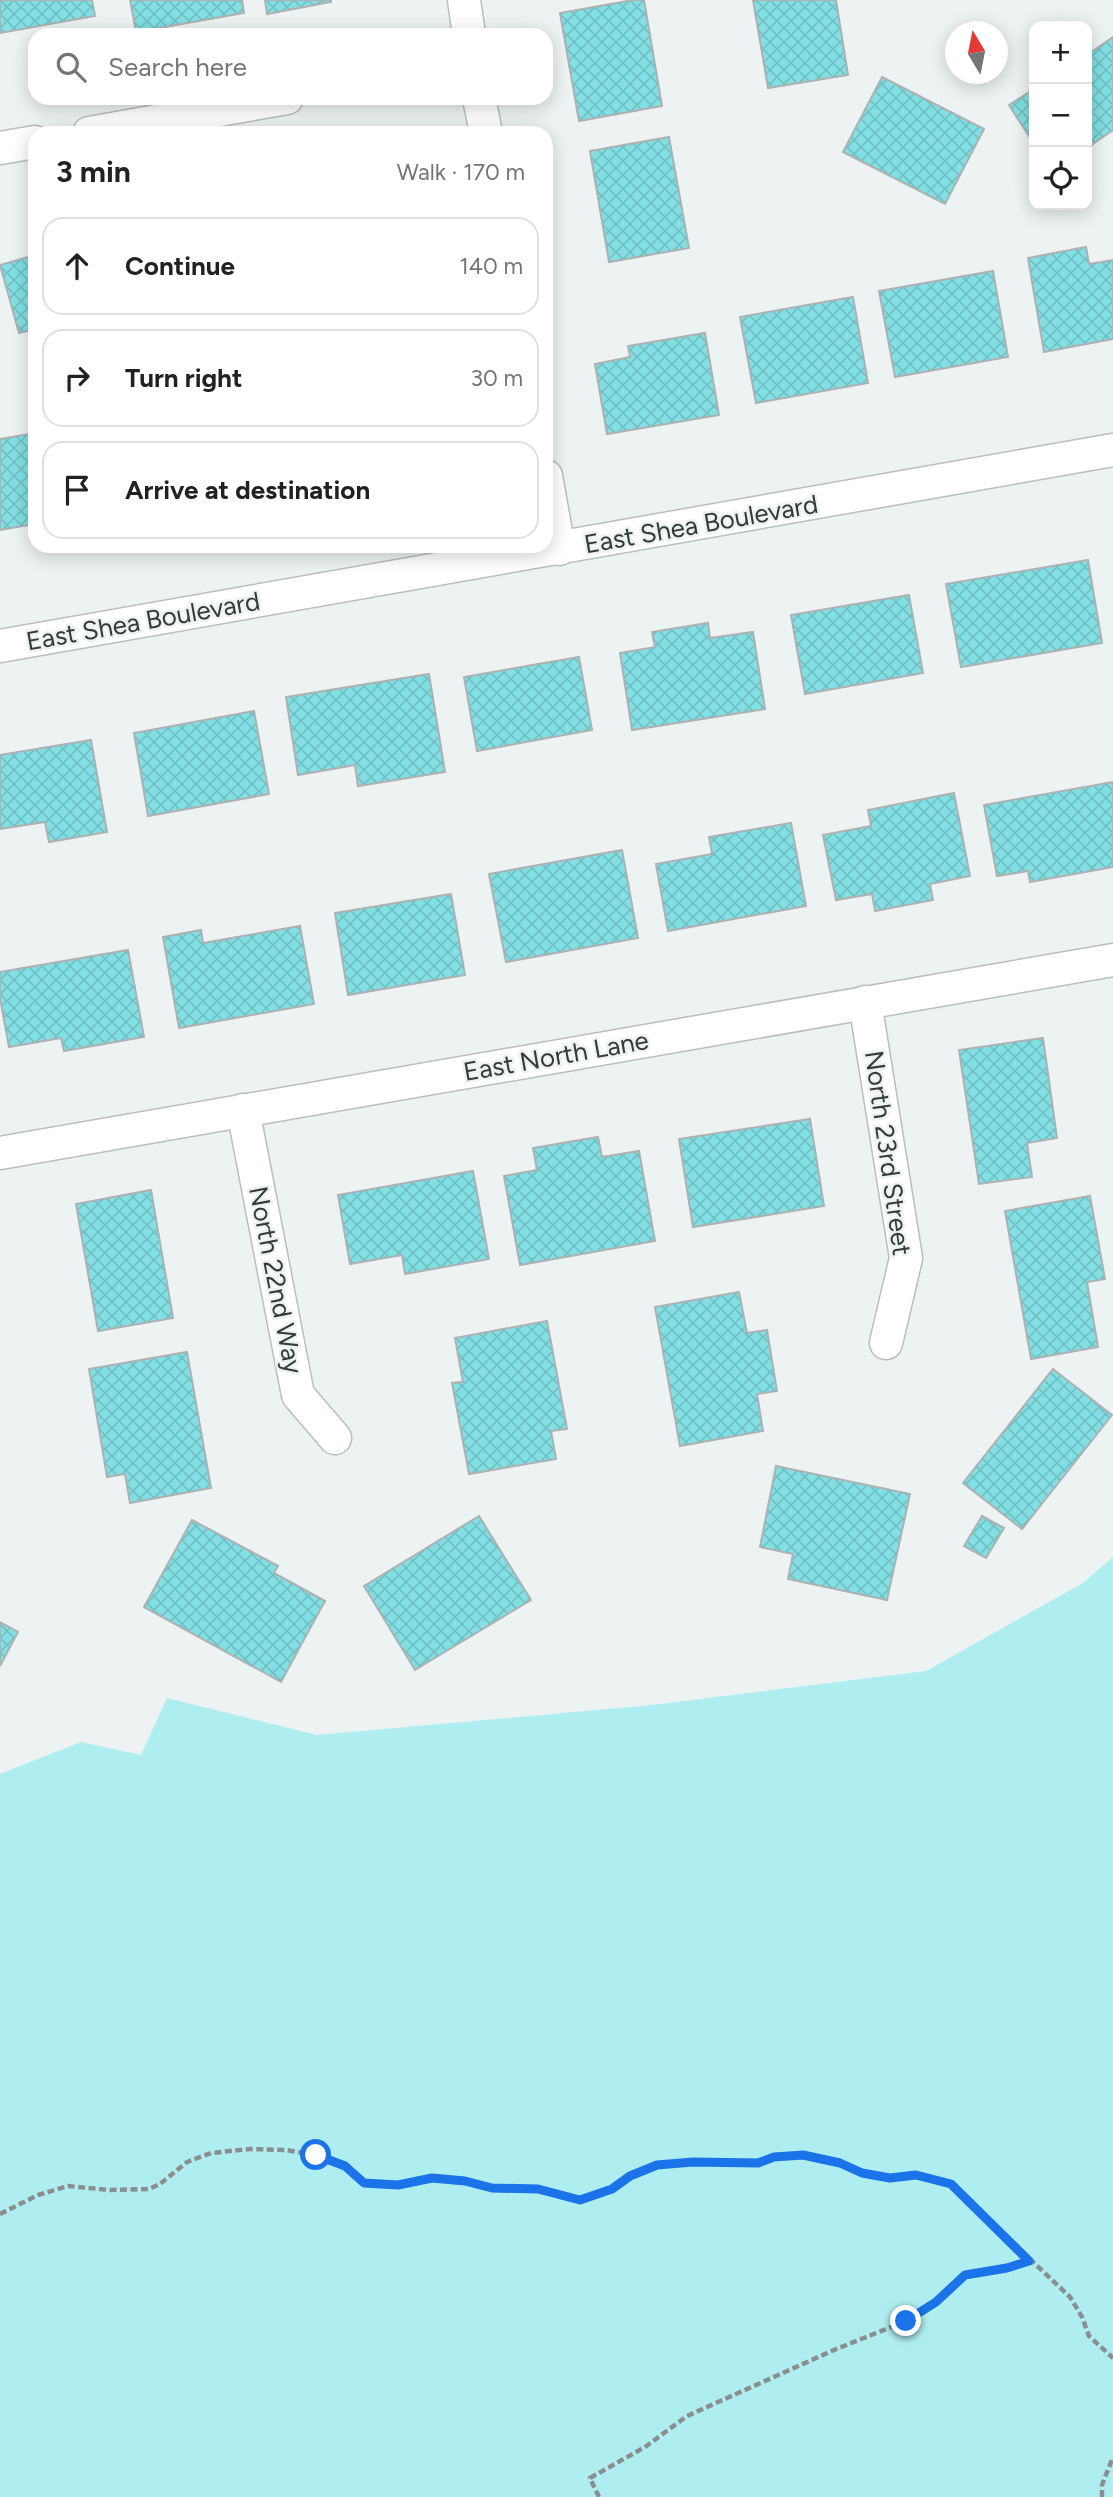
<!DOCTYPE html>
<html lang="en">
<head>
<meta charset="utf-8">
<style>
	:root { --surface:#fff; --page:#f2f2f2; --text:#202124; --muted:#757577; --line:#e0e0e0 }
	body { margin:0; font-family:Figtree,sans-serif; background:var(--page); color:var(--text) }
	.controls { position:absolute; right:21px; top:21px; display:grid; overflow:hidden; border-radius:14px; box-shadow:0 4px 18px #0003 }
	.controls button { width:63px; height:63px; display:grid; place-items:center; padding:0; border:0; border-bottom:2px solid var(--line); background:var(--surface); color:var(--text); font:35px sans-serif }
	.compass { position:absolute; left:945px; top:21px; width:63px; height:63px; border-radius:50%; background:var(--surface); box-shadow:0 4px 18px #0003; rotate:350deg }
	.stop { position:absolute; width:21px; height:21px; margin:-16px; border:5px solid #1a73e8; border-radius:50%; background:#fff }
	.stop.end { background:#1a73e8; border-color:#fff; box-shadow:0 2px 7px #0008 }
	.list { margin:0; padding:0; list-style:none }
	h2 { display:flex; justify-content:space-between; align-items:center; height:91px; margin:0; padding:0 28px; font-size:30px }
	h2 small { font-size:23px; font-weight:400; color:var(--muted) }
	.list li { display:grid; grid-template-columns:46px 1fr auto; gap:21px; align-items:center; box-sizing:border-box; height:98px; margin:0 14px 14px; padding:0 14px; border:2px solid var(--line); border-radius:21px }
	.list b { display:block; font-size:26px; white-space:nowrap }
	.list em { font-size:23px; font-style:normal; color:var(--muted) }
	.icon { flex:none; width:38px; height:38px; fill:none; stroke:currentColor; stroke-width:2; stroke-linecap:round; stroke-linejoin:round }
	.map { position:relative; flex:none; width:1113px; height:2497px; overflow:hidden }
	.search { position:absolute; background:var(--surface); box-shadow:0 4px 18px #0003; left:28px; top:28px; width:525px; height:77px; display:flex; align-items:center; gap:18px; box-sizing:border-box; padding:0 24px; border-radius:21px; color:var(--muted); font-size:26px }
	.panel { position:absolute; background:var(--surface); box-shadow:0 4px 18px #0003; left:28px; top:126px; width:525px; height:427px; border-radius:21px }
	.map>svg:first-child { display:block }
	.green { fill:#afeef0 }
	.building { fill:url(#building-cross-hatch); stroke:#adb1b1; stroke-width:2 }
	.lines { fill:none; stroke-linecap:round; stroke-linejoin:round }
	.minor-casing { stroke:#b9bebe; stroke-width:35 }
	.path { stroke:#8b8e8e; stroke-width:4.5; stroke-dasharray:7 3.5; stroke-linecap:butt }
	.minor { stroke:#fff; stroke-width:32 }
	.route { stroke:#1a73e8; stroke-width:9 }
	.labels { text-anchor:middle; stroke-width:5; stroke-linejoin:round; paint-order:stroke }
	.street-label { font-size:26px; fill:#383a3a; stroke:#edf2f2 }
</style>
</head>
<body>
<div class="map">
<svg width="1113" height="2497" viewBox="0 0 1113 2497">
	<defs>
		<pattern id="building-cross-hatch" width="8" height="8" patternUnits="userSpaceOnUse" patternTransform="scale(1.75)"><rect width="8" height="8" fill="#82e0e4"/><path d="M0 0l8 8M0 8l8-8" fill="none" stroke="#71c1c4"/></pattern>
	</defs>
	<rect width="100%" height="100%" fill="#edf2f2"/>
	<polygon class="green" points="1113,1557 1113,2497 0,2497 0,1774 81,1742 141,1755 167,1698 317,1735 652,1705 926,1671 1083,1583"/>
	<g class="building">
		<polygon points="0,0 92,0 95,16 0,33"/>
		<polygon points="130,0 242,0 244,13 136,32"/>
		<polygon points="265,0 331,0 331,2 267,14"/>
		<polygon points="633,0 644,0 662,106 579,121 560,13"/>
		<polygon points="753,0 836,0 848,75 768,88"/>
		<polygon points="1113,37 1113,130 1087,148 1087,55"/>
		<polygon points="882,77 984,129 945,204 843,152"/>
		<polygon points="1034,89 1034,144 1009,105"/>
		<polygon points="669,137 689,248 609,262 590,151"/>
		<polygon points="1086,247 1089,264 1113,260 1113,339 1044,352 1028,258"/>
		<polygon points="35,255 35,329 19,333 0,265"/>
		<polygon points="993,271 1008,357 895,377 879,291"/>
		<polygon points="853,297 868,383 756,403 740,317"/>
		<polygon points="705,333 719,415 607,434 595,364 630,357 628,346"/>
		<polygon points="35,433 35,524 0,530 0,439"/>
		<polygon points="1088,560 1102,643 961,667 946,584"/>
		<polygon points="909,595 923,673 805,694 791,615"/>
		<polygon points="708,623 710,638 753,632 765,709 632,730 620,653 655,647 652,632"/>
		<polygon points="579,657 592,730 477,751 464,677"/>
		<polygon points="429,674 445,772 358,786 355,765 298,775 286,697"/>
		<polygon points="254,711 269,794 148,816 134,733"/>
		<polygon points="91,740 107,832 49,842 45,822 0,829 0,755"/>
		<polygon points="1113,782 1113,867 1030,882 1028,871 997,876 984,805"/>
		<polygon points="954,793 970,876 930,884 933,900 875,911 872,894 836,900 823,835 871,826 868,810"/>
		<polygon points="791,823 806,906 668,931 656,864 712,854 709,837"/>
		<polygon points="622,850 638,938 506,962 489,874"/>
		<polygon points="451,894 465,975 348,995 335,913"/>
		<polygon points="300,926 314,1004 179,1028 163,937 201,930 203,943"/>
		<polygon points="128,950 144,1037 64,1051 61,1038 9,1047 0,998 0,972"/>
		<polygon points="1043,1038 1057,1138 1027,1143 1032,1177 979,1184 959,1050"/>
		<polygon points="810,1119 824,1206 693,1227 679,1139"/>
		<polygon points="598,1137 602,1157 639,1151 655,1241 520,1265 504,1176 537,1170 533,1148"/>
		<polygon points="473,1171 489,1259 405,1274 402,1255 350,1264 338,1195"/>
		<polygon points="151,1190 173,1318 98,1331 76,1204"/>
		<polygon points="1090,1196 1105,1279 1087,1282 1098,1347 1031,1359 1005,1211"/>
		<polygon points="739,1292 747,1333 767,1330 777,1391 757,1394 763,1431 680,1446 655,1307"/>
		<polygon points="547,1321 567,1429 551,1431 556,1459 469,1474 452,1383 463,1382 455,1338"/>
		<polygon points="187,1352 211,1488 130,1503 125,1474 107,1477 89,1369"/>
		<polygon points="1053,1369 1112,1415 1022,1529 963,1483"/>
		<polygon points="776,1466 910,1494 887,1600 788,1579 793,1554 760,1547"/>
		<polygon points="479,1516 531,1600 415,1670 364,1586"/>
		<polygon points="982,1516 1004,1528 986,1558 964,1546"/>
		<polygon points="192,1520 278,1566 274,1573 325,1601 281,1682 144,1607"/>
		<polygon points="0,1622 18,1632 0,1666"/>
	</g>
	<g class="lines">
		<defs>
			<g id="minor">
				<polyline points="464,0 469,35"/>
				<polyline points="479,98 486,133"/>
				<polyline points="89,133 287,98"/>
				<polyline points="0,148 35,142"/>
				<polyline points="546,476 559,549"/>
				<polyline points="0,646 1113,450"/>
				<polyline points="865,1002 906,1258 886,1343"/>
				<polyline points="243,1110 298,1395 335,1438"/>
				<polyline points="0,1153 1113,960"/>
			</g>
		</defs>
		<use href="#minor" class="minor-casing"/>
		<g class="path">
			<polyline points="0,2214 38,2195 68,2186 110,2190 149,2189 160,2184 187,2162 211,2153 250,2149 286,2150 316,2155 345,2166 364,2183 398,2185 432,2178 465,2181 492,2188 538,2189 580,2200 612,2189 630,2176 657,2165 693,2162 758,2163 774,2157 803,2155 840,2163 862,2173 890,2178 916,2175 951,2184 1070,2297 1082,2317 1089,2336 1113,2358"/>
			<polyline points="599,2497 590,2478 645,2447 687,2416 834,2350 906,2321 936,2302 965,2275 1007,2268 1029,2261"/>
			<polyline points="1102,2497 1102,2485 1113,2457"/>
		</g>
		<use href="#minor" class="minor"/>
	</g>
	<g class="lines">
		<polyline class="route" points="316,2155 345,2166 364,2183 398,2185 432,2178 465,2181 492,2188 538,2189 580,2200 612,2189 630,2176 657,2165 693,2162 758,2163 774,2157 803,2155 840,2163 862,2173 890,2178 916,2175 951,2184 1029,2261 1007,2268 965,2275 936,2302 906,2321"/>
	</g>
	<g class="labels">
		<g class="street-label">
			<text transform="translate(701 524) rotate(-10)" y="9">East Shea Boulevard</text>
			<text transform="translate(143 621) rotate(-10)" y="9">East Shea Boulevard</text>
			<text transform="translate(556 1056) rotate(-10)" y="9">East North Lane</text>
			<text transform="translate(888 1153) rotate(82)" y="9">North 23rd Street</text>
			<text transform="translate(276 1280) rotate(79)" y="9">North 22nd Way</text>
		</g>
	</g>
</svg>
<div class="controls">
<button>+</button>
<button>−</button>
<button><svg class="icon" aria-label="locate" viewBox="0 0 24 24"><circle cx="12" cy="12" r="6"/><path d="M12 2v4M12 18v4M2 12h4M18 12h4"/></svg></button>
</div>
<svg class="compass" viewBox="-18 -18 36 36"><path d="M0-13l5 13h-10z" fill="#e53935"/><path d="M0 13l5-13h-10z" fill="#757577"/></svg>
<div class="stop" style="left:316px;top:2155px"></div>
<div class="stop end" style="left:906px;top:2321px"></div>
<div class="search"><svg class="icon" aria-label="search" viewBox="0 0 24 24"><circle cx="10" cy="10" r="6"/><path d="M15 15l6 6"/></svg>Search here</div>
<section class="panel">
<h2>3 min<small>Walk · 170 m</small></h2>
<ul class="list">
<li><svg class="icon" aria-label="ahead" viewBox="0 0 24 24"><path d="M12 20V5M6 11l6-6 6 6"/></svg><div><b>Continue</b></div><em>140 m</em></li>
<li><svg class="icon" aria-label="right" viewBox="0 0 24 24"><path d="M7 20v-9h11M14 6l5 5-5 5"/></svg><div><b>Turn right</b></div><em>30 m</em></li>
<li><svg class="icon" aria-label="arrive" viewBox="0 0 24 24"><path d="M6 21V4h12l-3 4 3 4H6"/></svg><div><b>Arrive at destination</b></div></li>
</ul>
</section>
</div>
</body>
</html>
